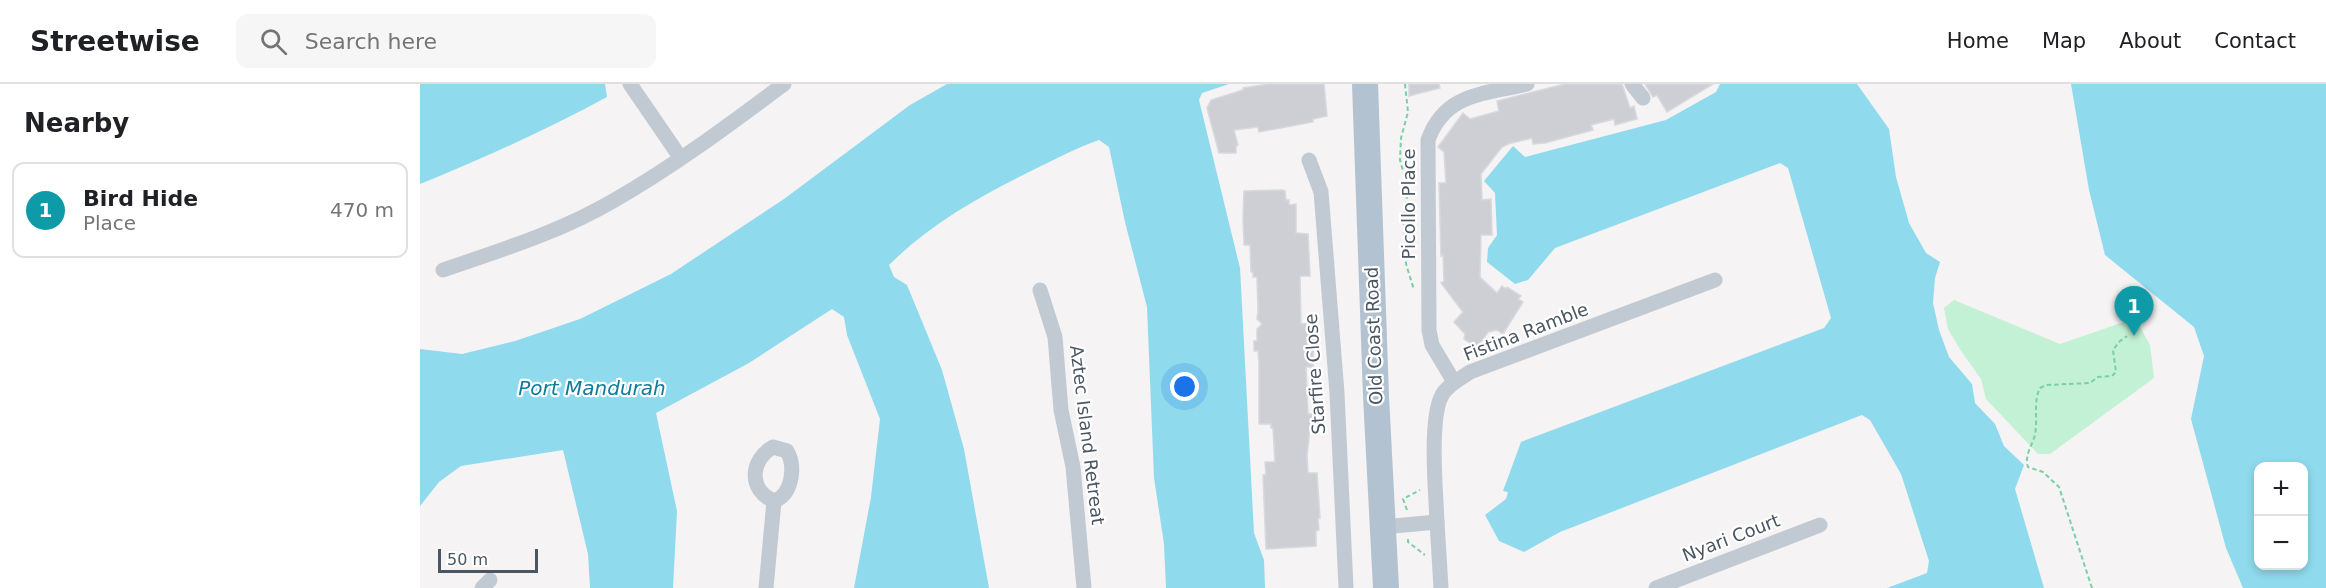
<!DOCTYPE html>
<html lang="en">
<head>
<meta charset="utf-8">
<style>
	:root { --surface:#fff; --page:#f6f6f6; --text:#202124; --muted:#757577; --line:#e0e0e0; --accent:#111827 }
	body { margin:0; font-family:"DejaVu Sans",sans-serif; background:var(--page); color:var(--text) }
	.controls { position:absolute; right:18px; bottom:18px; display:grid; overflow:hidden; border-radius:12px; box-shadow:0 3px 9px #0003 }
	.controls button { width:54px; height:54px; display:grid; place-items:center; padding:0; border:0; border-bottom:2px solid var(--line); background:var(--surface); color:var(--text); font:30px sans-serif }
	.scale { position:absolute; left:18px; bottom:15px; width:100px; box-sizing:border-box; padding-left:6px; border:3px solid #4a5661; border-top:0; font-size:16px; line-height:21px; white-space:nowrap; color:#4a5661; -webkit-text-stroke:4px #fff; paint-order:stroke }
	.you { position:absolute; left:765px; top:303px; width:21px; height:21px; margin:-15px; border:4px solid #fff; border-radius:50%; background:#1a73e8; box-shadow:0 0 0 9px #1a73e833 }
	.badge { display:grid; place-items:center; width:39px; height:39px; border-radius:50%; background:var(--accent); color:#fff; font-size:20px; font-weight:700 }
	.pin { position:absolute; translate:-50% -50px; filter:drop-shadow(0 2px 3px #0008) }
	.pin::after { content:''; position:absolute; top:32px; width:21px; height:18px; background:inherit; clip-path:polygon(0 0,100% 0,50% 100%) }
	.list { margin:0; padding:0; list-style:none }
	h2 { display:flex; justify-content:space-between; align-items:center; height:78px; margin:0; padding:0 24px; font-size:26px }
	h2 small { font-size:20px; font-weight:400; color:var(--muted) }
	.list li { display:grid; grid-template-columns:39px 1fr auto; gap:18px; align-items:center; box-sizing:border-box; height:96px; margin:0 12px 12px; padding:0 12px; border:2px solid var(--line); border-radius:12px }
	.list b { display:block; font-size:22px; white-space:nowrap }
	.list p { margin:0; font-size:20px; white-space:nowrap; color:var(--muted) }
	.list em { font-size:20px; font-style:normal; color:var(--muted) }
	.icon { flex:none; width:33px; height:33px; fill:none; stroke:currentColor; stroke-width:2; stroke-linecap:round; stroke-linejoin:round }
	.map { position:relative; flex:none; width:1906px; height:504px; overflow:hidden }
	header { display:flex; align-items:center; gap:36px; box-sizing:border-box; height:84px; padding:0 30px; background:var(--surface); border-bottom:2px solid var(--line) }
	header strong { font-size:28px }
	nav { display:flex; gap:33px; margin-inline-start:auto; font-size:21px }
	.search { width:420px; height:54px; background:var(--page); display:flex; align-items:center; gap:15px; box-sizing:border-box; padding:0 21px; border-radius:12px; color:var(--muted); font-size:22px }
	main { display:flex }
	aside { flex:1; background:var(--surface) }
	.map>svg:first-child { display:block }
	.green { fill:#c3f1d5 }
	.water { fill:#90daee; fill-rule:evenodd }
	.building { fill:#cdcfd5; stroke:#d7d9de; stroke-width:1.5 }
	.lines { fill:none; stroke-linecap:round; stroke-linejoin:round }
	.path { stroke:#7ad0a6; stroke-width:2; stroke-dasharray:4.5 3; stroke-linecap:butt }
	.street { stroke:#c1cad2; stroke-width:15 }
	.primary { stroke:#b3c2d1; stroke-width:26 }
	.labels { text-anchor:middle; stroke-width:4.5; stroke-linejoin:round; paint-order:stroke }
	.street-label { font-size:18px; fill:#4a5661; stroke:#fff }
	.water-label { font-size:20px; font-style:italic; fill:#0c7c9b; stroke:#fff }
</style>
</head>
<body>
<header>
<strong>Streetwise</strong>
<div class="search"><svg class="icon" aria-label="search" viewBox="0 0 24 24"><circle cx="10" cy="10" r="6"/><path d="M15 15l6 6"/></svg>Search here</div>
<nav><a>Home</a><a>Map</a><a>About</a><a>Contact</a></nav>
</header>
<main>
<aside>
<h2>Nearby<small></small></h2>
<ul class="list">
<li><span class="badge" style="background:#0f9aa8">1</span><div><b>Bird Hide</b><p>Place</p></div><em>470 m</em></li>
</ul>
</aside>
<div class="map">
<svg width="1906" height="504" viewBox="0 0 1906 504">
	<rect width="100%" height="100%" fill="#f5f3f3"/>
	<polygon class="green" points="1534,216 1640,260 1704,238 1719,241 1730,261 1734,294 1630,370 1618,370 1566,315 1561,295 1541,267 1528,245 1524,224"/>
	<g class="water">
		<path d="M0,0H185L187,13C126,46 64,74 0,100Z"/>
		<path d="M527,0H809L782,9L779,16L820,184L834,449L844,476L845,504H746L744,460L734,394L727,223L705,138L689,63L679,56C655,64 634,76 611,87C560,112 510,140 469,181L474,193L487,201L522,286L544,365L569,504H434L451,413L460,335L427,251L424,233L412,225L329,279L236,329L257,427L253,504H170L168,470L143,366L41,382L19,398L0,422V265L42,270L95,257L160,235L251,190L364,115L490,21Z"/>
		<polygon points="1300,0 1437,0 1469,45 1476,93 1489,139 1506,169 1520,178 1515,194 1513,219 1519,246 1529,273 1552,300 1555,319 1575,340 1584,362 1604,381 1595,405 1624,504 1467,504 1507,489 1509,477 1481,390 1450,336 1442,331 1140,448 1104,468 1079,457 1065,431 1086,415 1088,408 1083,407 1101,358 1404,244 1411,234 1368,84 1360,79 1135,164 1108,196 1095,200 1067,178 1068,164 1077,151 1075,109 1064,97 1093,62 1105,73 1246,36 1296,8"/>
		<path d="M1651,0H1906V504H1823L1806,464L1771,335L1784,272L1774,243L1685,171L1669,106ZM1838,382H1884V482H1838Z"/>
	</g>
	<g class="building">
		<polygon points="849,0 904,0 907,32 893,35 893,38 839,48 838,43 814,46 818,61 816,62 816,69 799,69 787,24 791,16 823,6 823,4"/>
		<polygon points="989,0 1019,0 1020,4 989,12"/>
		<polygon points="1145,0 1202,0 1210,24 1214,22 1217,35 1195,41 1194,35 1171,41 1173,46 1125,59 1113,60 1112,54 1088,60 1082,63 1061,90 1062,116 1071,115 1072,151 1061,151 1060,193 1077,209 1082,202 1086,205 1087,203 1101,212 1098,215 1103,218 1083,250 1077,246 1068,248 1057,264 1044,255 1045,250 1034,238 1043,228 1021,199 1024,197 1023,171 1021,172 1019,99 1026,99 1024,68 1018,63 1043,29 1050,35 1079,27 1077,17"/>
		<polygon points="1225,0 1293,0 1247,28 1237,11 1233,13"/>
		<polygon points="863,106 865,107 866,116 869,116 869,121 876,120 876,149 888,150 890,192 880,192 881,240 894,239 893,283 886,283 888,330 894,330 895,341 890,343 887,372 888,389 897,389 900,434 898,434 899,446 896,447 896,462 846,465 843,391 846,391 845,378 855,378 853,344 851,344 851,340 839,340 839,279 838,267 834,267 834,257 837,257 837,245 842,240 837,235 838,228 837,193 833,193 833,188 831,188 830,161 824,161 823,135 824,107"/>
	</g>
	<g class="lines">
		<g class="path">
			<polyline points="985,0 988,28 981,54 980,76 988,105 984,135 986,180 994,206"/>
			<polyline points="987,426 983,415 1000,406"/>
			<polyline points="988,455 988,458 1005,471"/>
			<path d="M1672,504L1639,403L1623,388L1608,383C1604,372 1612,362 1615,351C1618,336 1613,317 1620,304L1626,301L1670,299L1678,293L1692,292L1696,288L1693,266L1700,257L1707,252"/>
		</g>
		<g class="street">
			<polyline points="210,0 260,73"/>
			<polyline points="1212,0 1223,14"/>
			<polyline points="889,76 901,108 917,309 926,504"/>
			<path d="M23,186C81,166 140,148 193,117C253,83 309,41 364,0"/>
			<polyline points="620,206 635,253 641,326 653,383 664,504"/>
			<path d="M1034,298L1012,261L1009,246L1008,56C1025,9 1064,10 1107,0"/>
			<path d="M353,363L367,367C376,383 372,411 354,417C328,406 330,376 353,363Z"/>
			<polyline points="1017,438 1021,504"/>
			<path d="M963,443L1017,438C1016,410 1008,328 1024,308C1031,299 1041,294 1050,288L1295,196"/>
			<polyline points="62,504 70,496"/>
			<polyline points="346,504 354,417"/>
			<polyline points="1236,504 1400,441"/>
		</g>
		<polyline class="primary" points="945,0 956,312 966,504"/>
	</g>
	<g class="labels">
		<g class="street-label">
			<text transform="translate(989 120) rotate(-90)" y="6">Picollo Place</text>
			<text transform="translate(1106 248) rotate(-21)" y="6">Fistina Ramble</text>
			<text transform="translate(954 252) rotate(-92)" y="6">Old Coast Road</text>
			<text transform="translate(895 290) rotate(-94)" y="6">Starfire Close</text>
			<text transform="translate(667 351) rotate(83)" y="6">Aztec Island Retreat</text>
			<text transform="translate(1311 454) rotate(-21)" y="6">Nyari Court</text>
		</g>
		<g class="water-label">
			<text x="172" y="311">Port Mandurah</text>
		</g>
	</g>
</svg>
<div class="controls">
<button>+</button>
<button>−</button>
</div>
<div class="scale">50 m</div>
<div class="you"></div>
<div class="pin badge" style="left:1714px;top:252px;background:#0f9aa8">1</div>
</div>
</main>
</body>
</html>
